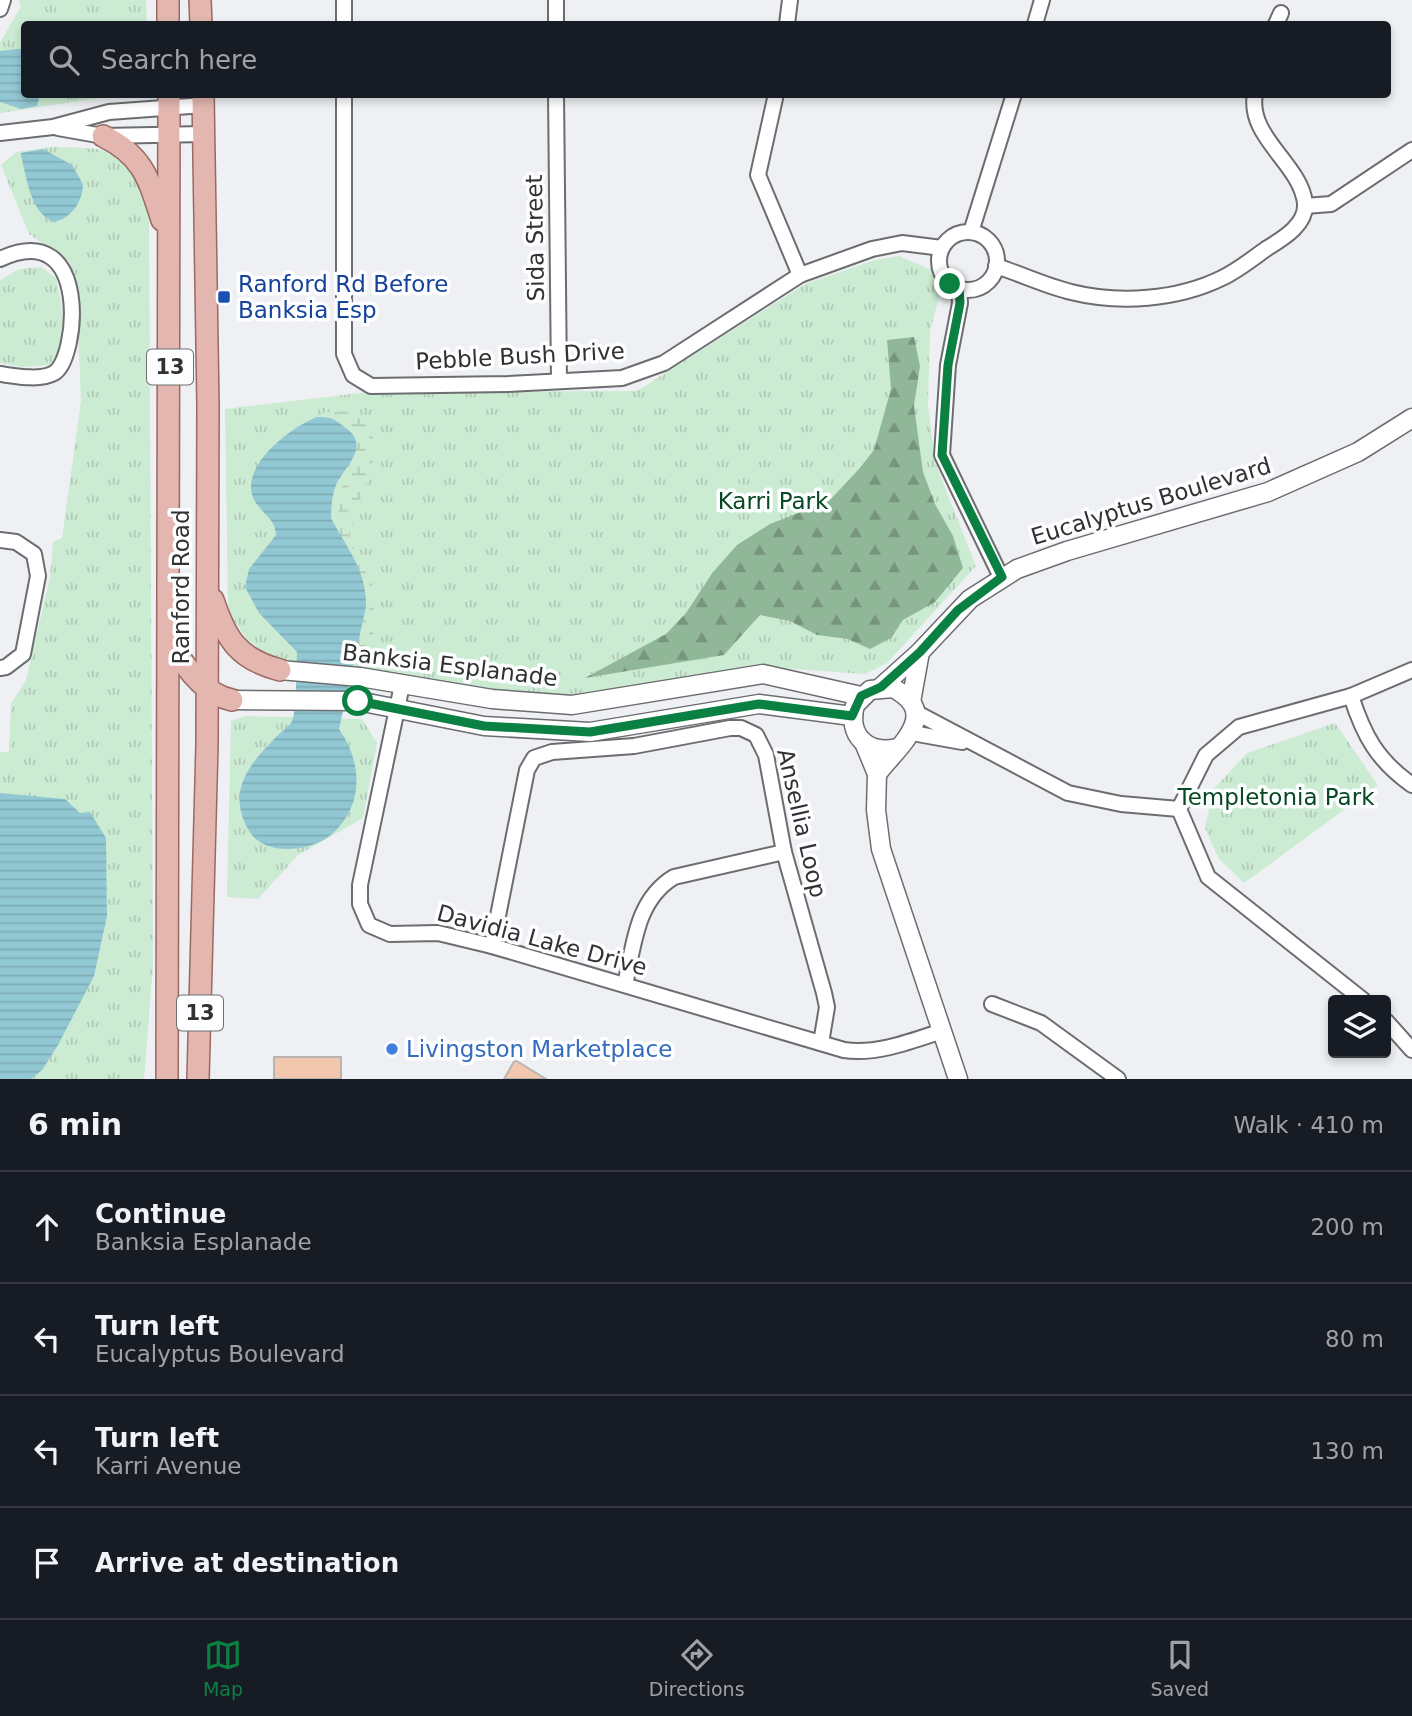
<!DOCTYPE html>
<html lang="en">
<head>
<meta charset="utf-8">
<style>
	:root { --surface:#171b24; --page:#20242c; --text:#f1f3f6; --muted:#9ea1a6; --line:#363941; --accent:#0b8043 }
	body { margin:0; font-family:"DejaVu Sans",sans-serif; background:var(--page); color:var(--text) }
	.controls { position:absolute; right:21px; bottom:21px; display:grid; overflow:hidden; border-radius:7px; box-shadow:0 4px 10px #0003 }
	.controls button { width:63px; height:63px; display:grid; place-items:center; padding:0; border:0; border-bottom:2px solid var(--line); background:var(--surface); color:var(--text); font:35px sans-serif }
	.stop { position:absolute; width:21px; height:21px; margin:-16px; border:5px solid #0b8043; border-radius:50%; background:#fff }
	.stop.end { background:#0b8043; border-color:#fff; box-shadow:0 2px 7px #0008 }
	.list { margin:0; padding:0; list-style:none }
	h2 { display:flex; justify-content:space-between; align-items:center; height:91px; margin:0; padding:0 28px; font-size:30px }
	h2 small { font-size:23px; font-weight:400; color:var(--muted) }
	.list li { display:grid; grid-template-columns:46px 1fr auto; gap:21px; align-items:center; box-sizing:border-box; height:112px; padding:0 28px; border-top:2px solid var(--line) }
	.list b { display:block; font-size:26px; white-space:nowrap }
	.list p { margin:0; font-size:23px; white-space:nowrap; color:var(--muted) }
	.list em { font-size:23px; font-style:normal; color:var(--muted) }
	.icon { flex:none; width:38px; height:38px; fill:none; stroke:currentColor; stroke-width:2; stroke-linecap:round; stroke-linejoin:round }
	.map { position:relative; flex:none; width:1412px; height:1079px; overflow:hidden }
	.search { position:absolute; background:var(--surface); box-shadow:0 4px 10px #0003; left:21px; right:21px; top:21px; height:77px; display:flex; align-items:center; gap:18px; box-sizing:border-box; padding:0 24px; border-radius:7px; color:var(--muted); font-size:26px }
	.sheet { height:539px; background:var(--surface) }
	nav { display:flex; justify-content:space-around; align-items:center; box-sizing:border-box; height:98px; border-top:2px solid var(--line); background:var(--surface); font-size:19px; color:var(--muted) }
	nav a { display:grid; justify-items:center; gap:4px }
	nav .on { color:var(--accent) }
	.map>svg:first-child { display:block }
	.grass { fill:url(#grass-tufts) }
	.forest { fill:url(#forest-firs) }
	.wetland { fill:url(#wetland-marsh) }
	.pitch { fill:#ccebd3 }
	.water { fill:url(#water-rules) }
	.building { fill:#f1c7ae; stroke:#b7b4b2; stroke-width:2 }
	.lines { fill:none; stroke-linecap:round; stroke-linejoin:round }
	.minor-casing { stroke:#6b6d70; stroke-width:18 }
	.tertiary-casing { stroke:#6b6d70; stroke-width:21 }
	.primary-casing { stroke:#996962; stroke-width:24 }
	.minor { stroke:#fff; stroke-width:14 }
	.tertiary { stroke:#fff; stroke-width:18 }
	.primary { stroke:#e3b7b0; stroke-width:21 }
	.route { stroke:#0b8043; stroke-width:9 }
	.transit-dot { fill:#1a4fb4; stroke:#fdfeff; stroke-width:2.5 }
	.shop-dot { fill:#3f7fe0; stroke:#fdfeff; stroke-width:2.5 }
	.labels { text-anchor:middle; stroke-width:7; stroke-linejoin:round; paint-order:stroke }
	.shield { fill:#fdfeff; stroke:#6e6e70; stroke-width:2 }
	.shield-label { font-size:21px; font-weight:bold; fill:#313132 }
	.street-label { font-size:23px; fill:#313132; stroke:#fdfeff }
	.transit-label { font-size:23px; fill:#164399; stroke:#fdfeff; text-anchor:start }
	.park-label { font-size:23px; fill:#084822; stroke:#fdfeff }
	.shop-label { font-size:23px; fill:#366cbe; stroke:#fdfeff; text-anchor:start }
</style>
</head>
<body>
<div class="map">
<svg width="1412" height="1079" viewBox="0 0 1412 1079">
	<defs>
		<pattern id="grass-tufts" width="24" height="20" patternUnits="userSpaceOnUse" patternTransform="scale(1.75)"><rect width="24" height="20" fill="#ccebd3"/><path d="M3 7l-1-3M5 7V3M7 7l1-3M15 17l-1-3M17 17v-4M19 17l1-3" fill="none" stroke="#b0cab6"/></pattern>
		<pattern id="forest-firs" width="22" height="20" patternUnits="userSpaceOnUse" patternTransform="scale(1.75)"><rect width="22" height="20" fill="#91b799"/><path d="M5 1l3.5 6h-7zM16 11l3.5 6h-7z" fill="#77957d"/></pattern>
		<pattern id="wetland-marsh" width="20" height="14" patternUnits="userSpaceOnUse" patternTransform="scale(1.75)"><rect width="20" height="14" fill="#ccebd3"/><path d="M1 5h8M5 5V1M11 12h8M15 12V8" fill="none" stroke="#b0cab6"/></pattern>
		<pattern id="water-rules" width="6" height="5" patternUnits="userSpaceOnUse" patternTransform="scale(1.75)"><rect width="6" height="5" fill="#92c8d4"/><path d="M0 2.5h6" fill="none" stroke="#7eacb6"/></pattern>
	</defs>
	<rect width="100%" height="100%" fill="#eff0f4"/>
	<g class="grass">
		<polygon points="19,0 146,0 147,24 24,24 24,94 120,95 0,113 0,43 21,6"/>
		<path d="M52,147C108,148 133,146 149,206L153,966L144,1079H0V752H9L11,704L26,680L50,577L53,542L62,538L81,401L76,280L69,261L29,234L1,165L16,152Z"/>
		<polygon points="899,256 934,271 940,294 930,331 928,404 935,462 976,566 887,663 865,674 761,667 587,698 489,696 315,669 270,658 248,641 231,616 228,604 225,409 369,392 637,391 805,284 872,261"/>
		<path d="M41,267L56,278C63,313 67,331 56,365L22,367L0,363V280L19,269Z"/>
		<polygon points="245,716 362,719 377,743 363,818 298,855 258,899 227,897 231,721"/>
		<polygon points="1335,723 1378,785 1244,883 1219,859 1205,828 1213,790 1247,753"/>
	</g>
	<polygon class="forest" points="914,337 920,366 914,406 923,472 935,504 953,536 963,568 935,602 903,620 891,638 870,649 848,639 817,635 790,621 760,615 724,655 585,678 666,634 686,613 713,572 737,545 770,524 829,501 859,469 874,450 891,389 887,340"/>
	<polygon class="wetland" points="356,410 378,446 348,538 374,587 373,651 355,667 362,598 338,542 339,496 357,444 320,413"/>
	<polygon class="pitch" points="740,483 747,495 731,504 725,492"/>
	<g class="water">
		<polygon points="18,49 24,50 24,94 40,95 37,106 21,109 0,102 0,51"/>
		<path d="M43,149L72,165L83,184C83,201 72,218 54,222C30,213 27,178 21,156V153Z"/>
		<path d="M317,417C332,417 334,419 346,428C371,447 345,465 336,485C332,495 331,508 331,518C347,549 367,570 366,607L339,729C362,762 365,804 332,834C321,844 302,849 288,849C271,849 256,844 248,829C226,789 251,763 277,736C281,732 290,726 292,721C297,711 296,666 297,652L259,613L245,587L249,569L276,535C275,519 264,515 256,503C234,470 290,427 317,417Z"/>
		<polygon points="0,793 65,799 80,813 90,812 106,838 107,916 94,976 58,1045 42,1070 31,1079 0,1079"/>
	</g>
	<g class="building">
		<rect x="274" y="1057" width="67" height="22"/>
		<polygon points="515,1060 546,1079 504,1079"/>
	</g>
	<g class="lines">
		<defs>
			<g id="minor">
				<polyline points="344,0 344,24"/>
				<polyline points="556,0 556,24"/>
				<polyline points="0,9 3,0"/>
				<polyline points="787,24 790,0"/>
				<polyline points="1035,24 1042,0"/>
				<polyline points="1276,24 1281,13"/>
				<polyline points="344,94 344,354 353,375 371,386 508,384 622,378 664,363 800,275 872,249 902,243 942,248"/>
				<polyline points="556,94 559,381"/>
				<polyline points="776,94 758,175 800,275"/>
				<polyline points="58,128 103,136 204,134"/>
				<polyline points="0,133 53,127 109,112 204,105"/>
				<polyline points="1305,206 1331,204 1412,150"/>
				<polyline points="971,232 1014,94"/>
				<circle cx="968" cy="261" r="29"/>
				<path d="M0,259C92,216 78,360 54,373C40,381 15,376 0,374"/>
				<path d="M996,266C1021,274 1046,286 1071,292C1119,304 1177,300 1222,278C1237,271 1252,259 1266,249C1282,239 1307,225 1305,203C1300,163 1247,137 1255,94"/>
				<polyline points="959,288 960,303 948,365 942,455 1001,577"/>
				<polyline points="0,540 16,542 34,554 38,576 23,654 6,667 0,668"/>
				<path d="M402,685L360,885V904L369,925L390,934L438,933L492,946L844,1050C876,1055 912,1041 942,1031"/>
				<path d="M1351,696C1364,736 1377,760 1412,785"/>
				<polyline points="915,712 1068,793 1121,804 1179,809"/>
				<polyline points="912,733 962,742"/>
				<polyline points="492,946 527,770 534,758 552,752 634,746 730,728 741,728 756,735 766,755 784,852 824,993 827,1007 821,1043"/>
				<path d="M625,985C634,945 636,900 674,877L784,852"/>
				<polyline points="1363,1000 1208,877 1179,809 1206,755 1239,727 1351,696 1412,670"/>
				<polyline points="992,1004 1041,1023 1118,1079"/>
				<polyline points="1386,1021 1412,1050"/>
			</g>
			<g id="tertiary">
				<polyline points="280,670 360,677 492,699 572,705 763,674 861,696"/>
				<polyline points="881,687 920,652 970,599 1017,569 1067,551 1268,492 1358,452 1412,418"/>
				<polyline points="232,700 358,701 484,726 590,732 759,704 852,716"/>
				<polyline points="911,702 920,652"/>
				<polyline points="865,745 877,774 876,810 881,849 958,1079"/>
				<path d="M877,774C897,747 943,714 893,688L870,690L855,705C847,735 867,755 897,748"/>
			</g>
			<g id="primary">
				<polyline points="168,0 168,24"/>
				<polyline points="200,0 201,24"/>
				<path d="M103,136C144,156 149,180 162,220"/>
				<path d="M213,600C226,639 238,659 280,670"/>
				<path d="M170,640C183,665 203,694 232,700"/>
				<polyline points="167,1079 169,94"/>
				<polyline points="198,1079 207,745 208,406 203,94"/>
			</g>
		</defs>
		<use href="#minor" class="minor-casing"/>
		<use href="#tertiary" class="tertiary-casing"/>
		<use href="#primary" class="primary-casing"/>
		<use href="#minor" class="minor"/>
		<use href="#tertiary" class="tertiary"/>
		<use href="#primary" class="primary"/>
	</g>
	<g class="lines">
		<polyline class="route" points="358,701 484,726 590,732 759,704 852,716 861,696 881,687 920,652 958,610 1002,577 942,455 948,365 960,303 959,288 950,284"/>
	</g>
	<rect class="transit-dot" x="217" y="290" width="14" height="14" rx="3.5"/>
	<circle class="shop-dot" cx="392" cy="1049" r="7"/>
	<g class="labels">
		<g class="shield">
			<rect x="147" y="349.5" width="46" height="35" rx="5"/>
			<rect x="177" y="995.5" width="46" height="35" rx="5"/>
		</g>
		<g class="shield-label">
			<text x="170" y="374">13</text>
			<text x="200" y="1020">13</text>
		</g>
		<g class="street-label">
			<text transform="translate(535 238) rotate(-91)" y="8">Sida Street</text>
			<text transform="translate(520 356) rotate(-3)" y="8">Pebble Bush Drive</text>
			<text transform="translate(1151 501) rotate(-17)" y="8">Eucalyptus Boulevard</text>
			<text transform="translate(181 587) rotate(-90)" y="8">Ranford Road</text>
			<text transform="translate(450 665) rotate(7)" y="8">Banksia Esplanade</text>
			<text transform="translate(802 823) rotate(77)" y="8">Ansellia Loop</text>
			<text transform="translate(542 940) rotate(15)" y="8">Davidia Lake Drive</text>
		</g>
		<g class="transit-label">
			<text x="238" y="292">Ranford Rd Before<tspan x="238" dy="26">Banksia Esp</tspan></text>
		</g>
		<g class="park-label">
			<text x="773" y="509">Karri Park</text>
			<text x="1276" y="805">Templetonia Park</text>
		</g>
		<g class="shop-label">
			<text x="406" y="1057">Livingston Marketplace</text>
		</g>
	</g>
</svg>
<div class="controls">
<button><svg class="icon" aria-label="layers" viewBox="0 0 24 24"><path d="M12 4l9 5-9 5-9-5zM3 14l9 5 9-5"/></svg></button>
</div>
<div class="stop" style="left:358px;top:701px"></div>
<div class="stop end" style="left:950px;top:284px"></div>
<div class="search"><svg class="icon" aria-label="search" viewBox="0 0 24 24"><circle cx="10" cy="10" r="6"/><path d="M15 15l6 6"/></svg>Search here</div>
</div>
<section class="sheet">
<h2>6 min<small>Walk · 410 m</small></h2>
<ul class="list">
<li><svg class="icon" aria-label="ahead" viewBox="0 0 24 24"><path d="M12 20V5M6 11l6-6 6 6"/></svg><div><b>Continue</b><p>Banksia Esplanade</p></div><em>200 m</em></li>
<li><svg class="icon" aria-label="left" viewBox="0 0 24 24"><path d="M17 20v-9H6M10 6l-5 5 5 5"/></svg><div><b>Turn left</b><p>Eucalyptus Boulevard</p></div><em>80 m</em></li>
<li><svg class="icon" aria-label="left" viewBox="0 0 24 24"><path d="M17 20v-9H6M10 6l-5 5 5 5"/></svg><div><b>Turn left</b><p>Karri Avenue</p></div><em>130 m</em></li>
<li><svg class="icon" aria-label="arrive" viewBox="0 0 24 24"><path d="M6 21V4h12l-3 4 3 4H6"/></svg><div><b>Arrive at destination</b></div></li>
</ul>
</section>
<nav>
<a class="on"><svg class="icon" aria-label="map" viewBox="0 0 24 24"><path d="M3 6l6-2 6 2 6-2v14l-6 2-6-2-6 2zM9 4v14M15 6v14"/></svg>Map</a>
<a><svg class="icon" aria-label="directions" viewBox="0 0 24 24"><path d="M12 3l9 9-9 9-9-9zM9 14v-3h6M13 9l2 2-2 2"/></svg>Directions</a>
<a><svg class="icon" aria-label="saved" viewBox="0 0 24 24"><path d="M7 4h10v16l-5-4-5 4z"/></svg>Saved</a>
</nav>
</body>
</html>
